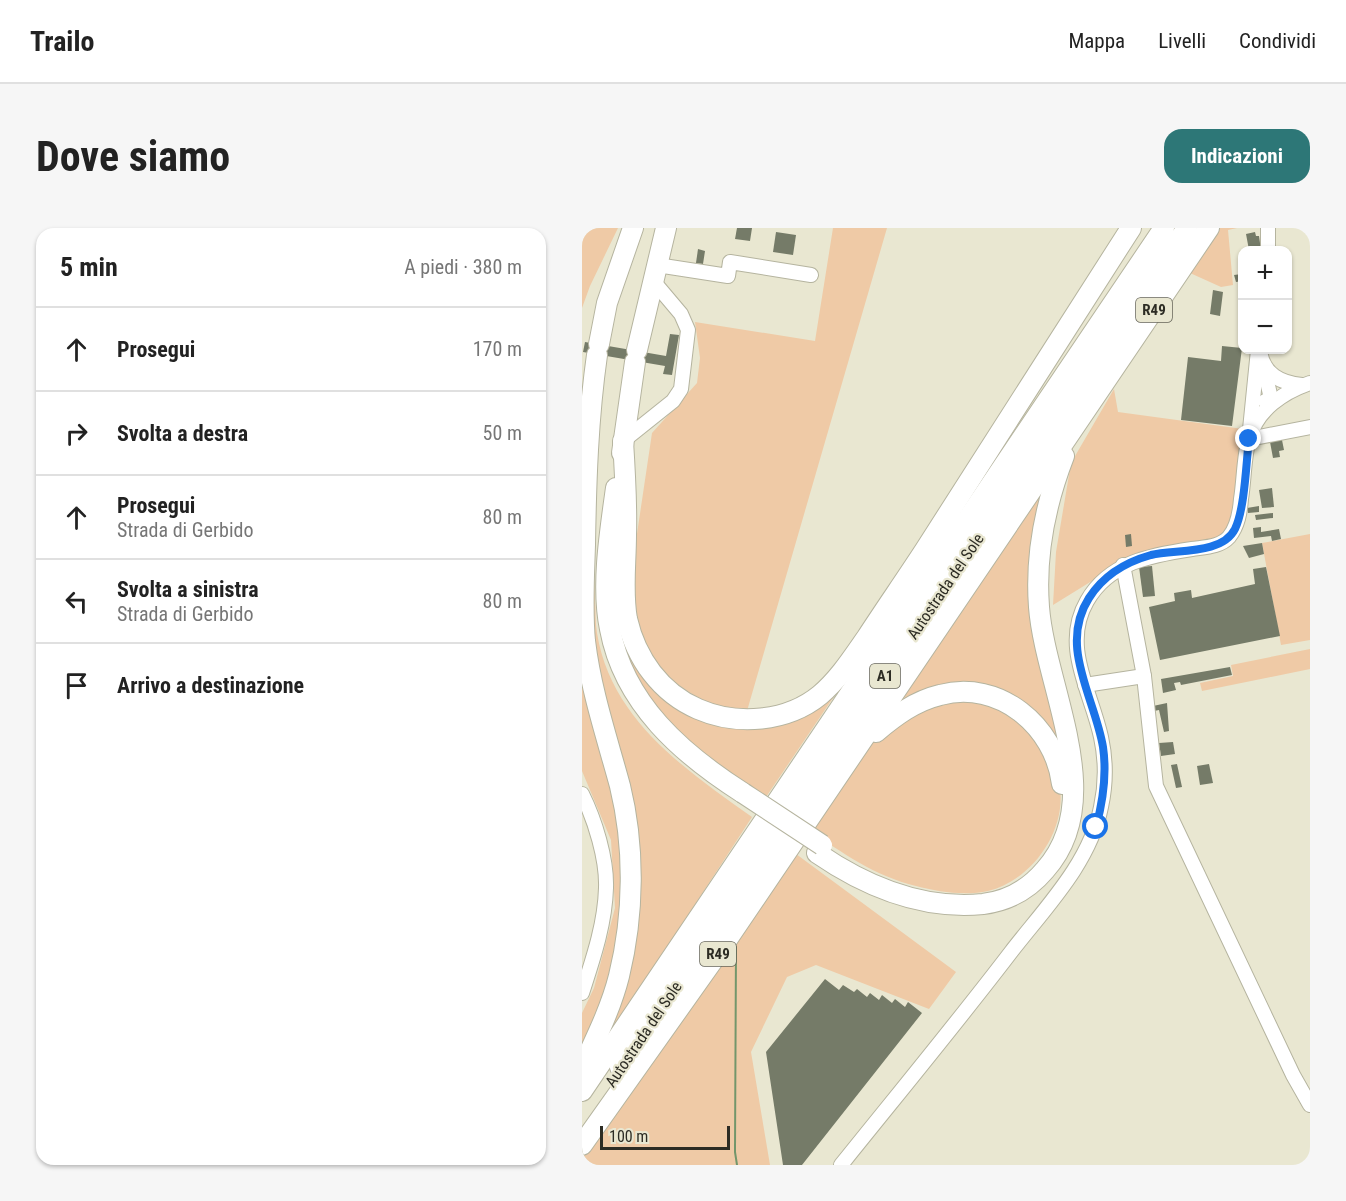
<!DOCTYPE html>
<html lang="it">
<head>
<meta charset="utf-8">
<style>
	:root { --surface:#fff; --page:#f6f6f6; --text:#222; --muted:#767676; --line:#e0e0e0; --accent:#2d7777 }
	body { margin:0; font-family:"Roboto Condensed",sans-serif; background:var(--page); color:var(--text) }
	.controls { position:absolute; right:18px; top:18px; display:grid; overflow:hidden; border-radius:12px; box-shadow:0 2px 4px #0004 }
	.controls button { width:54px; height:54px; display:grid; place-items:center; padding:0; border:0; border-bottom:2px solid var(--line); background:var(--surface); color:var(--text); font:30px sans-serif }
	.scale { position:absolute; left:18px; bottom:15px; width:130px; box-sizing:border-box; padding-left:6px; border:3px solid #2d2c24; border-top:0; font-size:16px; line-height:21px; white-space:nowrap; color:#2d2c24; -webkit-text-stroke:4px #e9e7d1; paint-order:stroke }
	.stop { position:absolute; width:18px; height:18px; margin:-14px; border:4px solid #1a73e8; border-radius:50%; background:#fff }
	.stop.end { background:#1a73e8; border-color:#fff; box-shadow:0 2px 6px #0008 }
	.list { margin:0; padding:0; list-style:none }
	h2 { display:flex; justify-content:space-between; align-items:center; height:78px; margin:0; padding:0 24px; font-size:26px }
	h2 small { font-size:20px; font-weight:400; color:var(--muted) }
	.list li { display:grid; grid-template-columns:39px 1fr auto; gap:18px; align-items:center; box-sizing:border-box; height:84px; padding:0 24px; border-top:2px solid var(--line) }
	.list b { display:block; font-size:22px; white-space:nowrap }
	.list p { margin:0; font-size:20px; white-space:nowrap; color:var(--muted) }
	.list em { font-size:20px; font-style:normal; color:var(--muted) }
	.icon { flex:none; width:33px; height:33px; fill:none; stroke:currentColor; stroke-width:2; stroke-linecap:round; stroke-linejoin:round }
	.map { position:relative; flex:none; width:728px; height:937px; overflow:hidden; border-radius:18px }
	header { display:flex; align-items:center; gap:36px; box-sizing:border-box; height:84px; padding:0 30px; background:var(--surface); border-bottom:2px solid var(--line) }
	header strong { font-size:28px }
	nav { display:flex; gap:33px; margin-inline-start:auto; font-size:21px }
	.intro { display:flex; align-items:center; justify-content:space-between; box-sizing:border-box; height:144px; padding:0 36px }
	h1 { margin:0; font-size:42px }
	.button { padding:15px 27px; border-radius:18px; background:var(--accent); color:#fff; font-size:21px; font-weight:700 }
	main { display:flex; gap:36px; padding:0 36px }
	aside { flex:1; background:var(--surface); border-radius:18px; box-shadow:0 2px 4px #0004 }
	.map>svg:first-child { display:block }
	.green { fill:#efcaa6 }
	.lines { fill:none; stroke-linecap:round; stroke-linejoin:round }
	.stream { stroke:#73966b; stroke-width:2 }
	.building { fill:#757b68 }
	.minor-casing { stroke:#b5b49f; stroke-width:16 }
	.highway-casing { stroke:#b5b49f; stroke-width:22 }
	.minor { stroke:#fff; stroke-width:14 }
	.highway { stroke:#fff; stroke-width:20 }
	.highway-bridge-casing { stroke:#b5b49f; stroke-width:22; stroke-linecap:butt }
	.highway-bridge { stroke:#fff; stroke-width:20 }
	.route { stroke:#1a73e8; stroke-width:8 }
	.labels { text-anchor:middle; stroke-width:4.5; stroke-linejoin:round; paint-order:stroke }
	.shield { fill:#e9e7d1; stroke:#656458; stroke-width:1.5 }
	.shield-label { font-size:15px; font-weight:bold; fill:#2d2c24 }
	.street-label { font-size:16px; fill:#2d2c24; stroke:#e9e7d1 }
</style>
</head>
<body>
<header>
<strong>Trailo</strong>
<nav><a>Mappa</a><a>Livelli</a><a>Condividi</a></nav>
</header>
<div class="intro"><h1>Dove siamo</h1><a class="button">Indicazioni</a></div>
<main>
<aside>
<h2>5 min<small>A piedi · 380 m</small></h2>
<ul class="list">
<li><svg class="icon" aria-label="ahead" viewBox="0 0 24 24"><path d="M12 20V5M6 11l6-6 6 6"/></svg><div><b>Prosegui</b></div><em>170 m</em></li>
<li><svg class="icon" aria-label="right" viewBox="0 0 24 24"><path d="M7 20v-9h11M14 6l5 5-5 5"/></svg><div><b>Svolta a destra</b></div><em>50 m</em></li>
<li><svg class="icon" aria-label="ahead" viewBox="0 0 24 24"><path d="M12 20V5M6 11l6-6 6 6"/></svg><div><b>Prosegui</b><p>Strada di Gerbido</p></div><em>80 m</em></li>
<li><svg class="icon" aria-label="left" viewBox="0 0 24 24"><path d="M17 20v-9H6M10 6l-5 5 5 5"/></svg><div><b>Svolta a sinistra</b><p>Strada di Gerbido</p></div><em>80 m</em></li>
<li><svg class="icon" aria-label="arrive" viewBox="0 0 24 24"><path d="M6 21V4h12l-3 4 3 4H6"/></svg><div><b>Arrivo a destinazione</b></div></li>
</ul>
</aside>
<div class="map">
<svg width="728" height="937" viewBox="0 0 728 937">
	<rect width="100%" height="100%" fill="#e9e7d1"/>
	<g class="green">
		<polygon points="0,0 36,0 8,58 0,80"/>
		<polygon points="251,0 305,0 165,483 148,482 122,474 92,454 65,427 53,384 52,326 70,205 115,155 118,130 113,94 233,113"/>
		<polygon points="638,0 655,0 646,2 651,57 639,59 608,45"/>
		<polygon points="532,161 536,184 661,201 657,288 646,310 539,335 471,377 474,324 489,235"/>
		<polygon points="466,248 455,308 483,543 412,464 307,488"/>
		<path d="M10,299C11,323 12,348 13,372C14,383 13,394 15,405C29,492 104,542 170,589L28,807L22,812L50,697L24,484L10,404Z"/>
		<polygon points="728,306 728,412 699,417 680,315"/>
		<polygon points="40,324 63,443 159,495 259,458 182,572 98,512 55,457 37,411"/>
		<polygon points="0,421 22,515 45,652 37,732 0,830 0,785 12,760 33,680 29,612 0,543"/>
		<polygon points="728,421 728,441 620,463 618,455 651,448 649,437"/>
		<path d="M381,467L447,493C454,507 474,540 477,554C487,600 451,652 406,663C384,668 356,664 334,658C293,648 260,625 226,601C249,569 279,514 312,494C329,484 362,474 381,467Z"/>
		<polygon points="210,623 374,744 347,781 234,737 205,749 169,824 188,937 0,937 0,929"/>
	</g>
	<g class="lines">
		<polyline class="stream" points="154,719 153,924 155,937"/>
	</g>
	<g class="building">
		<polygon points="155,0 170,0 168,13 153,11"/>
		<polygon points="194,4 214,7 211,27 191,24"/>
		<polygon points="673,4 674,8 677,8 679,22 667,22 664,6"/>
		<polygon points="116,21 123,23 121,36 114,35"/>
		<polygon points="660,46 660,53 654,54 652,47"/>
		<polygon points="631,62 641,64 638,88 628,86"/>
		<polygon points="88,106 97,107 90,147 81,146 83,138 1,124 3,114 84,128"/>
		<polygon points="640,118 660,120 650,198 599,192 606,129 639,133"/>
		<polygon points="697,207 699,207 702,222 697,223 698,229 691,230 688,214 680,214 695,208 698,213"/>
		<polygon points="690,260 692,279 680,280 677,262"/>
		<polygon points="677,278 677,284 666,285 665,280"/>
		<polygon points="691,285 691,290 674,292 673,287"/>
		<polygon points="679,299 679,304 697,301 699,311 690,313 689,308 672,310 671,300"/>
		<polygon points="549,306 550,318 544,319 543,307"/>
		<polygon points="680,315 682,326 667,330 661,318"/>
		<polygon points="570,338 573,368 561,369 557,339"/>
		<polygon points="684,339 698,408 578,432 567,379 593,373 592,365 609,362 610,370 673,356 671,341"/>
		<polygon points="648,439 650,447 599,457 598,454 592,455 594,462 581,465 579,451"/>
		<polygon points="585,475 587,503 582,504 577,482 572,483 571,478"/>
		<polygon points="591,514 593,526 579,528 577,515"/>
		<polygon points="595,536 600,559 594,560 589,537"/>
		<polygon points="627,536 631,555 618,557 615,538"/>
		<polygon points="243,751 257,762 261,757 272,764 275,761 285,769 288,765 297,772 300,767 310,775 313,771 323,779 326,774 340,785 220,937 201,937 184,824"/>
	</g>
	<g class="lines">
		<defs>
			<g id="minor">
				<polyline points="686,0 686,22"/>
				<polyline points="75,37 146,48 148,34 229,47"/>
				<polyline points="676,122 667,211 728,199"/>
				<path d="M678,124C682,146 698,155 720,157"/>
				<polyline points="682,140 690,175 683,173"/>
				<polyline points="41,213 91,173 99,161 106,102 99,86 72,54"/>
				<polyline points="541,337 562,448 574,558 711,847 728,877"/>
				<polyline points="503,457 562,448"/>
				<path d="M0,566C13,592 25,631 24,660C23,696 11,731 0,765"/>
				<path d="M259,937C316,866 374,796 429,724C463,680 508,635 519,579C524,556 524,532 519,509C509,463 479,418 505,373C527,334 570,327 610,321C623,319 638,319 647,309C656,298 658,284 659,271C662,253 662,227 667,211C675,182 701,164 728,155"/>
			</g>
			<g id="highway">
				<polyline points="17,116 25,75 51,0"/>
				<polyline points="55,122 84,0"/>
				<path d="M41,213C43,244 45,276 44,307C44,335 40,364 45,391C54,431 79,465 116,481C155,498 205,494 238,467C257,451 271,429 285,409C304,380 324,351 343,322C412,215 481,108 549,0"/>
				<polyline points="40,225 53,134"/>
				<path d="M34,260C28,303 19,358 28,401C42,476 100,526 161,565"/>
				<path d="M294,504C313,488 333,473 358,467C417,451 473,498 480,556"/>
				<path d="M235,625C283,658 340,682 401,676C425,673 447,661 463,642C527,571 463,459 457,379C453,326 463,277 482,228"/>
				<polyline points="38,839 605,0"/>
				<path d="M0,840C14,810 29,780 37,748C52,687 53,619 38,558C25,510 9,463 3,413C0,382 2,348 3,317C4,253 6,190 15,127"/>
				<polyline points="0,863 582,0"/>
				<polyline points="0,917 134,728 627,0"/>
			</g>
		</defs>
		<use href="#minor" class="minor-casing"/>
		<use href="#highway" class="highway-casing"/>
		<use href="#minor" class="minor"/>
		<use href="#highway" class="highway"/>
		<defs>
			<polyline id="highway-bridge" points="161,565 240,617"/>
		</defs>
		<use href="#highway-bridge" class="highway-bridge-casing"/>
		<use href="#highway-bridge" class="highway-bridge"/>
	</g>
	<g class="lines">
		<path class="route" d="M514,599C521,573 525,546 521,519C513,470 476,418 507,370C521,348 544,334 569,327C594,321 640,327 653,301C663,280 664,235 667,211"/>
	</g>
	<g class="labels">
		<g class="shield">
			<rect x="554" y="70" width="36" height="24" rx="4.5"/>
			<rect x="288" y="436" width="30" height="24" rx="4.5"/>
			<rect x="118" y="714" width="36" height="24" rx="4.5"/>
		</g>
		<g class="shield-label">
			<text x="572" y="87">R49</text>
			<text x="303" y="453">A1</text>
			<text x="136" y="731">R49</text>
		</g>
		<g class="street-label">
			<text transform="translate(363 358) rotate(-56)" y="6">Autostrada del Sole</text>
			<text transform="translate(61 806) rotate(-56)" y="6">Autostrada del Sole</text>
		</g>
	</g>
</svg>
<div class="controls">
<button>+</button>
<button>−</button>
</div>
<div class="scale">100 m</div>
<div class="stop" style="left:514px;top:599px"></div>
<div class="stop end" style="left:667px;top:211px"></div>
</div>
</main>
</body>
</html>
